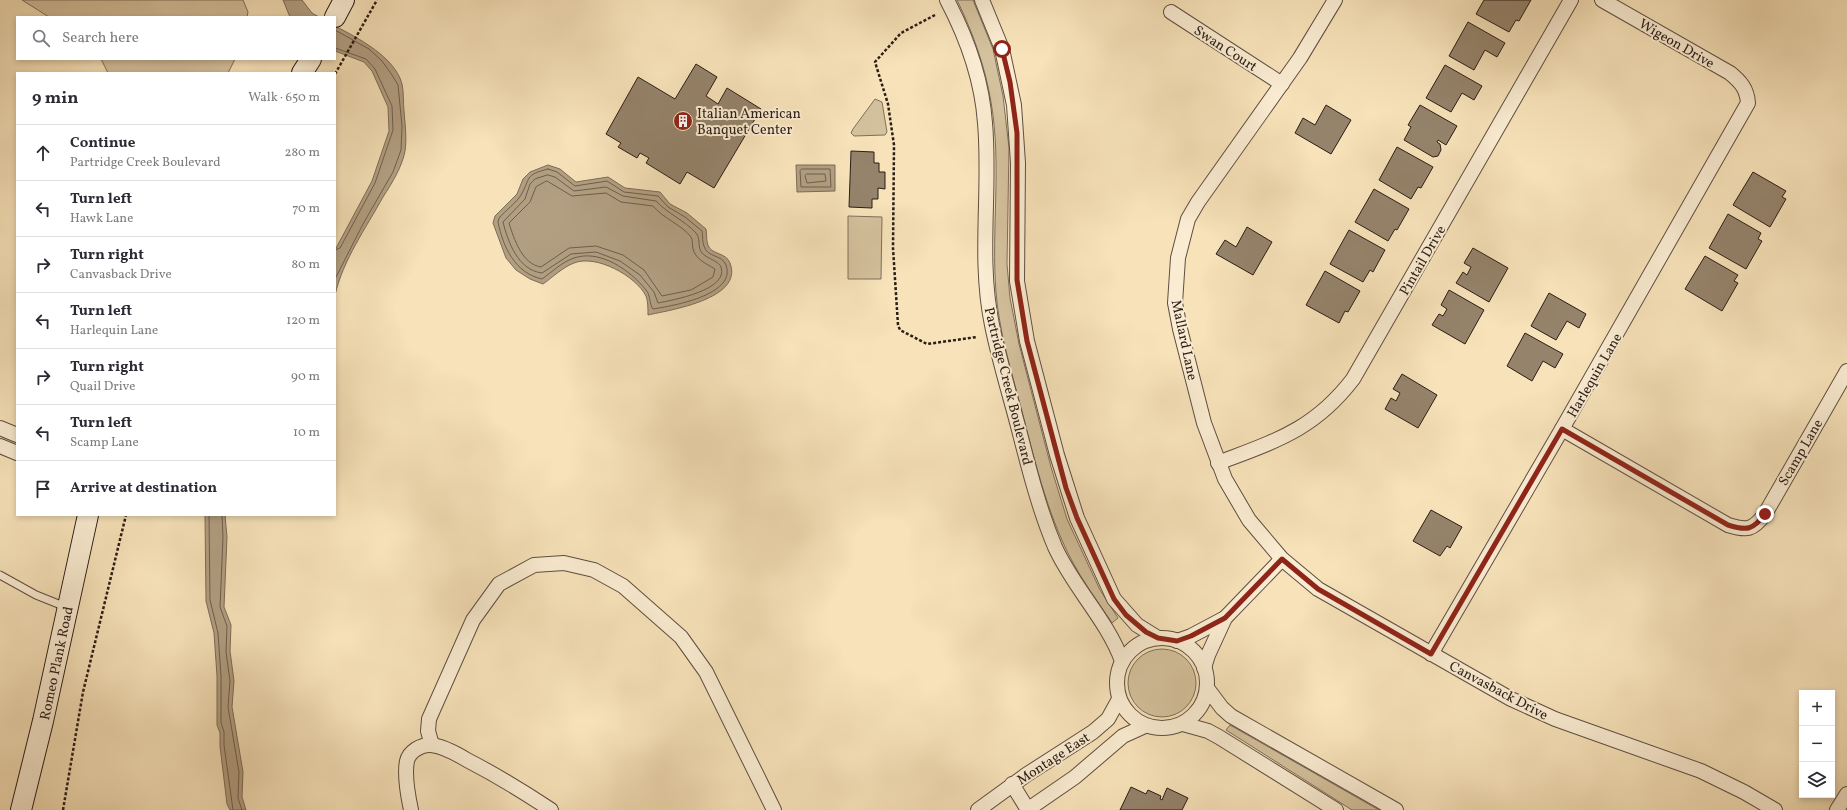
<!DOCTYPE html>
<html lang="en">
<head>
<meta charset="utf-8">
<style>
	:root { --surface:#fff; --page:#f7f7f7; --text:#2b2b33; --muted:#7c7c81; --line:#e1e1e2 }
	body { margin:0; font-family:Vollkorn,serif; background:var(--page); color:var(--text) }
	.controls { position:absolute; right:12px; bottom:12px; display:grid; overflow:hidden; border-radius:0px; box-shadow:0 2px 6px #0003 }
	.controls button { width:36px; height:36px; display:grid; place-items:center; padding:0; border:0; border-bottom:1px solid var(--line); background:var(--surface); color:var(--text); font:20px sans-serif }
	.stop { position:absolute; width:12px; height:12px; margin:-9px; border:3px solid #8f2418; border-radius:50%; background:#fff }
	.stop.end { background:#8f2418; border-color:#fff; box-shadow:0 1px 4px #0008 }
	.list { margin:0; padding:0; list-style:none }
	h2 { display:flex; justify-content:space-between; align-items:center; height:52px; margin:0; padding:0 16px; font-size:17px }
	h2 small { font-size:13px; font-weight:400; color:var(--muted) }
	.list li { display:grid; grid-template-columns:26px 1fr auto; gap:12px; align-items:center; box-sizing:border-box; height:56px; padding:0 16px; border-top:1px solid var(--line) }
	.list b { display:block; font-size:15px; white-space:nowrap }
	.list p { margin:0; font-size:13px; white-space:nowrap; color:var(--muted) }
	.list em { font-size:13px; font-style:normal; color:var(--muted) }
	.icon { flex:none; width:22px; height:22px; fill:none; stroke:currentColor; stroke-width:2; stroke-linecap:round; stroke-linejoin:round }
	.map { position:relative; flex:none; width:1847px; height:810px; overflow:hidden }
	.search { position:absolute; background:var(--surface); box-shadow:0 2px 6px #0003; left:16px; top:16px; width:320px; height:44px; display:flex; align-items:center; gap:10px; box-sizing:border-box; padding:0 14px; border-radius:0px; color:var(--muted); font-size:15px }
	.panel { position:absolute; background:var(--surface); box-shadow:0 2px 6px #0003; left:16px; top:72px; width:320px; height:444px; border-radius:0px }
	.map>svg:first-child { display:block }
	.green { fill:#d4c19d; stroke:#806f5a }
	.water { fill:#b29f82; stroke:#7c6b57 }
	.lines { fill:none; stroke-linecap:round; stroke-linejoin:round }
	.shore { stroke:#6e5e4c; stroke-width:1 }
	.building { fill:#95836b; stroke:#2b1d17 }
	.lane-casing { stroke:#5e4e40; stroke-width:9 }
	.street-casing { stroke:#5e4e40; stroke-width:16 }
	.secondary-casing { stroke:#2b1d17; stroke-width:22 }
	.path { stroke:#2b1d17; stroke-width:2.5; stroke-dasharray:3 2; stroke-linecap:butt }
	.lane { stroke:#faecd2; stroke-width:7 }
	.street { stroke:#faecd2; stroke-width:14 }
	.secondary { stroke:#faecd2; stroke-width:20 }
	.route { stroke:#8f2418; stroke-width:5 }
	.labels { text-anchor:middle; stroke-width:4; stroke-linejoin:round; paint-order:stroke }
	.street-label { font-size:14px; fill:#2b1d17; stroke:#faecd2 }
	.poi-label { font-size:14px; fill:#2b1d17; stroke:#faecd2; text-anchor:start }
</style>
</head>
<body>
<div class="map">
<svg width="1847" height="810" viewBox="0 0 1847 810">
	<rect width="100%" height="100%" fill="#f7e2b9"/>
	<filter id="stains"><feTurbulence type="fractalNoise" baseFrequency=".005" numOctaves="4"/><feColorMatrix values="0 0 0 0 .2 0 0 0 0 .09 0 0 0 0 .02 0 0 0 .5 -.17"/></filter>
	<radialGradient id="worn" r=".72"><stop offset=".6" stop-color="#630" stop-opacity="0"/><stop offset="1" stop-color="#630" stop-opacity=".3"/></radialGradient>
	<g class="green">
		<polygon points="22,0 243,0 248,12 247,17 49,17"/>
		<path d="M957,0H973L993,49L1003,96L1009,148L1007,264L1010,298L1019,344L1051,467L1067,519L1100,590L1118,618L1112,623C1098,602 1083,582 1071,559C1046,511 1034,457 1020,404C1010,367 999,330 996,292C991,229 1002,165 991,102C985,66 973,33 957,0Z"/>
		<polygon points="101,59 235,59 228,73 108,73"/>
		<polygon points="875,99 882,102 887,132 885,135 854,136 851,133 853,129"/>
		<polygon points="848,216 882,217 881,279 848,279"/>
		<circle cx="1162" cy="683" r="34"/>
		<polygon points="1230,725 1379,810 1352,810 1226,730"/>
	</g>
	<g class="water">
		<polygon points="283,0 302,0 312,13 319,17 290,17"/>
		<path d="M335,26C358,38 395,57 402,84C404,93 403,103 404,111C405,124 407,138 405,151C402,167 392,183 383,197C366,228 343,260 335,295V250L372,181L389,131L388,107L372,71L364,62L335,51Z"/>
		<path d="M548,165L560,169L576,182L608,177L625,188L660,192L670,204L687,213L706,229C707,234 706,240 708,245C711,255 726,252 730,263C744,299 670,310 648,315C648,309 648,301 646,296C636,276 596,254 574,263C563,267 553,277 543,284L530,279L516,270L506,258L493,223L495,216L517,194L523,179L530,172Z"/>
		<polygon points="796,165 835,165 835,191 797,192"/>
		<polygon points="205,515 225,515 227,537 224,607 231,625 230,651 234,681 232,707 243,772 242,797 246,810 230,810 227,804 220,746 220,733 217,725 217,676 214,633 206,601"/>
	</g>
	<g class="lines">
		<g class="shore">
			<polyline points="335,30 369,49 382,61 392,75 398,85 402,126 401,150 393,172 363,224 335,279"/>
			<polyline points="335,48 366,59 375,69 392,106 393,130 375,183 340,248 335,250"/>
			<path d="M548,169L557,172L575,186L607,181L624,192L658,196L668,207L685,217L702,231C703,236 702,242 704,246C707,258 722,254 726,265C737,295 672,306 653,309C649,304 651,296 646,290C630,270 600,249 574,258C562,262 552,272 542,279C515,273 503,247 498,222L499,218C505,211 516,203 521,195C531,178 524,175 548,169Z"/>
			<polygon points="802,169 830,169 831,187 801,187 800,171"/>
			<polygon points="807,174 825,174 826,181 807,183 805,176"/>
			<path d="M548,175L555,177L574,191L606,187L623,196L656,201C668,214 684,220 696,233C701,238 697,247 702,253C708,259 720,262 721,267C729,290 673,300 658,303L654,292L640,275L620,261L596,252L571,254L542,273C518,270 508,242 503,222L525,199L530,184L535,179Z"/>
			<path d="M547,181L572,196L606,193L621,202L653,206C664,219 682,225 691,237C693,240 692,245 693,249C696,260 707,264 715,269L713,277L691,290L662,296L644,270L623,255L596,246L569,248L541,267C522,264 514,239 509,223L530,202L536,187Z"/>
			<polyline points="209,515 210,600 218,633 221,676 221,723 224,732 224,745 233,810"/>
			<polyline points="222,515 223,537 220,607 227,626 226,652 230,681 228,707 239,772 238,798 242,810"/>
		</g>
	</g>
	<g class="building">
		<polygon points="1484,0 1531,0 1519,21 1516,20 1509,32 1476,14"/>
		<polygon points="1468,22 1505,43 1497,57 1485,50 1474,70 1449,56"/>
		<polygon points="696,64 717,77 706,96 718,104 727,88 761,109 714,188 687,172 680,184 646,163 649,158 640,153 637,158 618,147 621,143 606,134 638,77 675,99"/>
		<polygon points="1445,65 1482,86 1474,100 1462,93 1451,112 1426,98"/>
		<polygon points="1326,105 1351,120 1331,154 1295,133 1303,118 1315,125"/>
		<polygon points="1420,105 1457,126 1446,145 1438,140 1437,142 1440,144 1441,150 1438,156 1433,157 1404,140 1411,127 1408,125"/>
		<polygon points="1397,147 1433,167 1421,188 1418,187 1411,199 1379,180"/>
		<polygon points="851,151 874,152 874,163 879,163 879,172 885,172 885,189 878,188 878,199 872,199 872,208 849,207"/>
		<polygon points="1753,172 1786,191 1782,197 1786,199 1770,227 1733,205"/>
		<polygon points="1374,189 1409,209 1397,230 1395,229 1388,241 1355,222"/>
		<polygon points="1728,214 1761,233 1758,239 1762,241 1746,269 1709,248"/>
		<polygon points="1247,227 1272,242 1253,275 1216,254 1225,240 1236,247"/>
		<polygon points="1349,230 1385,250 1373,272 1370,270 1363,282 1330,264"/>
		<polygon points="1473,248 1508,268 1489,302 1456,283 1463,272 1467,275 1471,267 1464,263"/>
		<polygon points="1705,256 1738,275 1734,281 1738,283 1722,311 1685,289"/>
		<polygon points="1325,271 1360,291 1348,312 1345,311 1339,323 1306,305"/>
		<polygon points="1449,290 1484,310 1465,344 1432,325 1439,314 1443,316 1447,309 1441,305"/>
		<polygon points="1549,293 1586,314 1579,328 1567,321 1556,340 1531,326"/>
		<polygon points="1525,333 1563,354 1555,368 1543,361 1532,381 1507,366"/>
		<polygon points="1402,374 1437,395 1418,428 1385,409 1391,398 1396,401 1400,393 1393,389"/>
		<polygon points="1431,510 1462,527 1450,548 1447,546 1440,556 1413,541"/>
		<polygon points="1131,787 1146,794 1148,790 1161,796 1160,799 1162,800 1167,788 1188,798 1182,810 1120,810"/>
	</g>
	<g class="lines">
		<defs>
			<polyline id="lane" points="0,575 36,595 66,607"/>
			<g id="street">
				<path d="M947,0C967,38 982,80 985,123C991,190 978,258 992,325C999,360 1010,395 1019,430C1029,469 1039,509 1055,547C1073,587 1107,620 1122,661"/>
				<polyline points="982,0 1002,49 1014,105 1018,163 1017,281 1027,341 1057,455 1077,518 1114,599 1137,625 1158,638"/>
				<polyline points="1335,0 1300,58 1198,202 1188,219 1178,258 1175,303 1180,329 1204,423 1225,479 1249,520 1282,559 1318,589 1511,699 1555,719 1701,771 1744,792 1775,810"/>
				<polyline points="1171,12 1282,84"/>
				<polyline points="0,428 17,435"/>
				<path d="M1562,429L1728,525C1747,531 1753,530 1765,514L1847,371"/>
				<polyline points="0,446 17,453"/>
				<path d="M1218,463C1275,441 1314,430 1353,379L1571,0"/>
				<circle cx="1162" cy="683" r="45"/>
				<polyline points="1177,641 1191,636 1225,618 1282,559"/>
				<path d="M1431,654L1562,429L1748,103C1747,89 1741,82 1730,73L1602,0"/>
				<polyline points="1204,668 1208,655 1225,618"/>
				<polyline points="1207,688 1222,708 1231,716 1396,810"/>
				<polyline points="1183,724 1208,731 1219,737 1336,810"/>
				<polyline points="432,745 428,731 429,719 473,620 499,584 534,565 564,563 594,570 623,586 681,637 706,672 774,810"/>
				<polyline points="1012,784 1028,810"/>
				<path d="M411,810C408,796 404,776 407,761C409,752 421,744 431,745C443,746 457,754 467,760C496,775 524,792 551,810"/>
				<polyline points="978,810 1026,775 1093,732 1108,719 1119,699"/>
				<polyline points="1027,810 1075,777 1123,736 1145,726"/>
				<polyline points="1837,810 1847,794"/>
			</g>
			<g id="secondary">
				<polyline points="335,17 344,0"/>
				<polyline points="302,73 311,59"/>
				<polyline points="21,810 43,721 88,515"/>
			</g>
		</defs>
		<use href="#lane" class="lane-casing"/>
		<use href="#street" class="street-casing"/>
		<use href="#secondary" class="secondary-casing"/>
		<g class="path">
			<polyline points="935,15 901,33 875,62 888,104 894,145 893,248 898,325 900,330 927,344 977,337"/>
			<polyline points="335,74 377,0"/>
			<polyline points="63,810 83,692 126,515"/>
		</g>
		<use href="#lane" class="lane"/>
		<use href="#street" class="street"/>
		<use href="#secondary" class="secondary"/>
	</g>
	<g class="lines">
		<path class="route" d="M1002,49L1010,82L1017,133V280L1027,341L1066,488L1077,518L1114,599L1126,615L1146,632L1158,638L1177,641L1191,636L1225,618L1282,559L1318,589L1431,654L1562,429L1728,525C1747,531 1753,530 1765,514"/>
	</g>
	<defs>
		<symbol id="building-disc" viewBox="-11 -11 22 22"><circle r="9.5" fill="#8f2418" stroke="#faecd2"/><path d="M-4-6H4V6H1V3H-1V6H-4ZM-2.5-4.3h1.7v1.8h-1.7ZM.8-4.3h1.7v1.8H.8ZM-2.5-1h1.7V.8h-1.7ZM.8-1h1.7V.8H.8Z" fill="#fff"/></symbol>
	</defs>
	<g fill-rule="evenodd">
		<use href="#building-disc" x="672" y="110" width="22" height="22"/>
	</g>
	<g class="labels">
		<g class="street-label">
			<text transform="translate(1677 43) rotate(30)" y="5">Wigeon Drive</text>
			<text transform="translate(1226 48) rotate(33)" y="5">Swan Court</text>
			<text transform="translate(1422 260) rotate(-60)" y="5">Pintail Drive</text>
			<text transform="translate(1185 340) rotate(78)" y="5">Mallard Lane</text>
			<text transform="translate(1594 375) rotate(-60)" y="5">Harlequin Lane</text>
			<text transform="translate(1009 386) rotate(76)" y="5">Partridge Creek Boulevard</text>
			<text transform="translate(1800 452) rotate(-60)" y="5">Scamp Lane</text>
			<text transform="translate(56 663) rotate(-78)" y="5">Romeo Plank Road</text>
			<text transform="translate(1499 690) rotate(28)" y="5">Canvasback Drive</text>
			<text transform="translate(1053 758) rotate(-33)" y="5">Montage East</text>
		</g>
		<g class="poi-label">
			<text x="697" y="118">Italian American<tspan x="697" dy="16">Banquet Center</tspan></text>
		</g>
	</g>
	<rect width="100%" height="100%" filter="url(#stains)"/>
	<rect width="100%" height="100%" fill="url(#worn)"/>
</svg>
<div class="controls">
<button>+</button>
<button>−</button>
<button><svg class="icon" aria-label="layers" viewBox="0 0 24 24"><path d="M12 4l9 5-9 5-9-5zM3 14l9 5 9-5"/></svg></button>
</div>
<div class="stop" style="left:1002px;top:49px"></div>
<div class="stop end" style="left:1765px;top:514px"></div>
<div class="search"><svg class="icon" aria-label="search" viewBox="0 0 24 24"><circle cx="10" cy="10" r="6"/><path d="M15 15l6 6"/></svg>Search here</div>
<section class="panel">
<h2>9 min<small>Walk · 650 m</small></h2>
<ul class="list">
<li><svg class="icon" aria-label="ahead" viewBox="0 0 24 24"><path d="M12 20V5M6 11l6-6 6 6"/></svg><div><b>Continue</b><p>Partridge Creek Boulevard</p></div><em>280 m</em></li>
<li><svg class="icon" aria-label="left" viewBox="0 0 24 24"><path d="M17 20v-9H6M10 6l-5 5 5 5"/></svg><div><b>Turn left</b><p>Hawk Lane</p></div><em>70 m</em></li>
<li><svg class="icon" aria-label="right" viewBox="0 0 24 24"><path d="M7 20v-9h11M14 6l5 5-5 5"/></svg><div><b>Turn right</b><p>Canvasback Drive</p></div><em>80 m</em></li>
<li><svg class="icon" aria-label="left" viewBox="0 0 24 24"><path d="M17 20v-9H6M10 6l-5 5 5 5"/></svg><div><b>Turn left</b><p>Harlequin Lane</p></div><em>120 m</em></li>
<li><svg class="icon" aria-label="right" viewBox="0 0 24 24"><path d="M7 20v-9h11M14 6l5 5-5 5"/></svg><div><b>Turn right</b><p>Quail Drive</p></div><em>90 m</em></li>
<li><svg class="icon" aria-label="left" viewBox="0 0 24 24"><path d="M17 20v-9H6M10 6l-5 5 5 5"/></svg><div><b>Turn left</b><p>Scamp Lane</p></div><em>10 m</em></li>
<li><svg class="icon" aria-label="arrive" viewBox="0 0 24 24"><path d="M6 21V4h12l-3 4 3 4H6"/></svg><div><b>Arrive at destination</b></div></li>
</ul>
</section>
</div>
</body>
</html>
